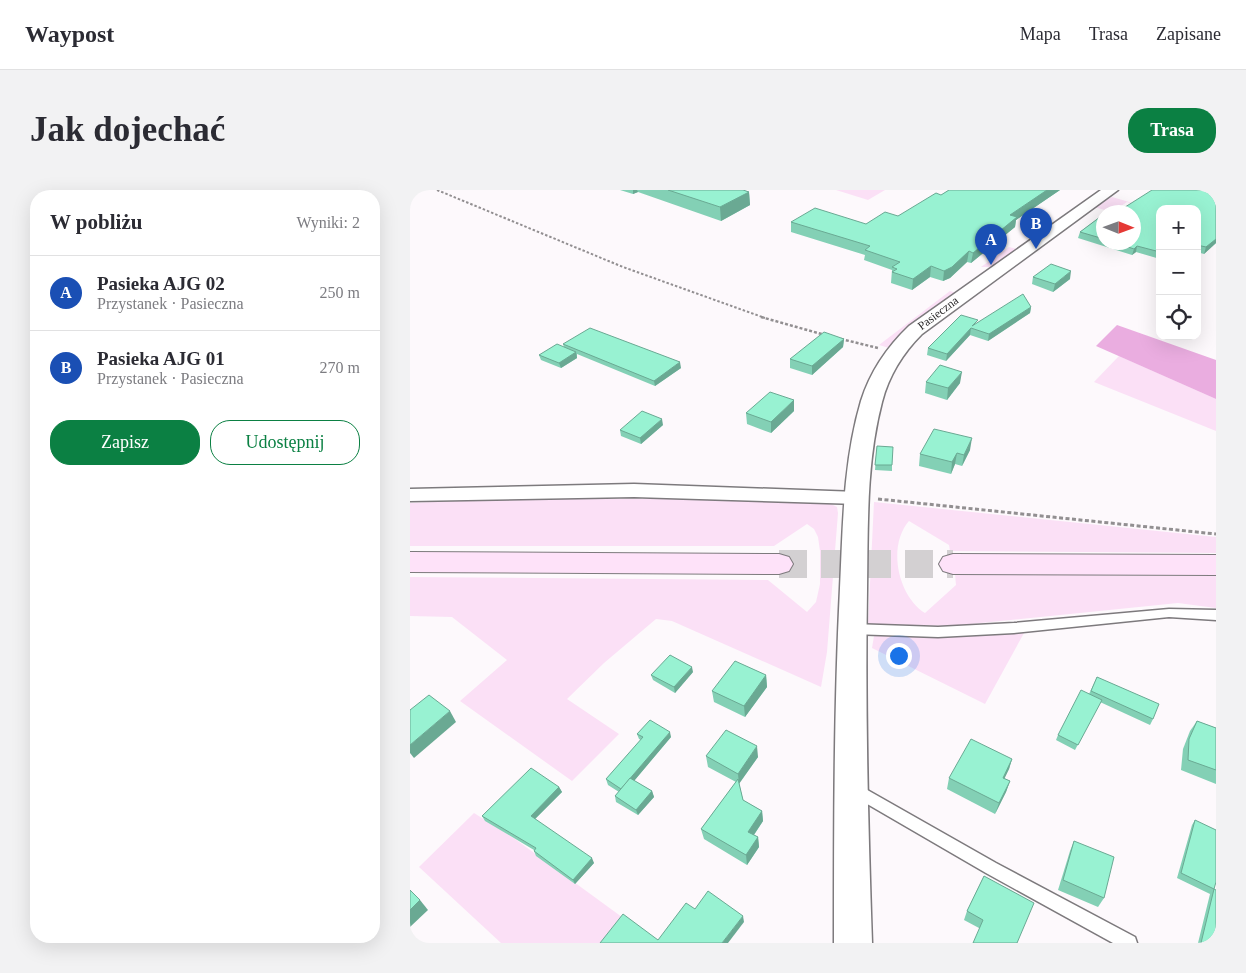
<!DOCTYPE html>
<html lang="pl">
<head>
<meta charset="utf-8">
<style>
	:root { --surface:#fff; --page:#f2f2f3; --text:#2b2b33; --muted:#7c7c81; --line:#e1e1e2; --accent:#0b8043 }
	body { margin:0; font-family:Georgia,serif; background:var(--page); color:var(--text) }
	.controls { position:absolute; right:15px; top:15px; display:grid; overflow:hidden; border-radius:10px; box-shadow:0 5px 20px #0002 }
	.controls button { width:45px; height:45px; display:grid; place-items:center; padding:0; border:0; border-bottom:1px solid var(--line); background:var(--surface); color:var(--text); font:25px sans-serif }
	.compass { position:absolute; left:686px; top:15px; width:45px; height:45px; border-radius:50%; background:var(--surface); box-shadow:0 5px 20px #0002; rotate:91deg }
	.you { position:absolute; left:488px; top:465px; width:18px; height:18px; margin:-12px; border:4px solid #fff; border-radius:50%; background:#1a73e8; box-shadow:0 0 0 8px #1a73e833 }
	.badge { display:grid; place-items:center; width:32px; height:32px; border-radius:50%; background:var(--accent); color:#fff; font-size:16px; font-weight:700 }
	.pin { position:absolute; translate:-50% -41px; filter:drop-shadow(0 1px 2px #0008) }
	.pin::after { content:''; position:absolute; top:26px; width:18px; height:15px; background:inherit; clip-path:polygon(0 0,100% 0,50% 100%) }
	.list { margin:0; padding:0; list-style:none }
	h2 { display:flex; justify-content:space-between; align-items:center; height:65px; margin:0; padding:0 20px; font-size:21px }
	h2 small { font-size:16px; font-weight:400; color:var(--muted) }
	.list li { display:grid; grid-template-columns:32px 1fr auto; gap:15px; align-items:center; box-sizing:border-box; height:75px; padding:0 20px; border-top:1px solid var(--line) }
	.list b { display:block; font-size:19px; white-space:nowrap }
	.list p { margin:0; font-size:16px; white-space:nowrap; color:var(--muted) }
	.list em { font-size:16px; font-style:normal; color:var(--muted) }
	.actions { display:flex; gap:10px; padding:15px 20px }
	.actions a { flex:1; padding:11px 0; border:1px solid var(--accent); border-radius:20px; text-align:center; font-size:18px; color:var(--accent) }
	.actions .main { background:var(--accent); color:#fff }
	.icon { flex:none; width:28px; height:28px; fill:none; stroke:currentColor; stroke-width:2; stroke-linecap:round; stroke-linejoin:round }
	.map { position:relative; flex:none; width:806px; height:753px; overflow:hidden; border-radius:20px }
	header { display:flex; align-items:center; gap:30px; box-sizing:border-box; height:70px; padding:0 25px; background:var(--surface); border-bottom:1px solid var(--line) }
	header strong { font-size:24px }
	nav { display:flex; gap:28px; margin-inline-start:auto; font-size:18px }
	.intro { display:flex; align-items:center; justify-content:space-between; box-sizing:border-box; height:120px; padding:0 30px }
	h1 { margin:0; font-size:35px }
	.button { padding:12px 22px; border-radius:20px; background:var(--accent); color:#fff; font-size:18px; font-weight:700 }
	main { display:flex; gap:30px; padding:0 30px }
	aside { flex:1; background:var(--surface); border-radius:20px; box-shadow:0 5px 20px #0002 }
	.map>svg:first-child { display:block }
	.green { fill:#fbe0f6 }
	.forest { fill:#eaade0 }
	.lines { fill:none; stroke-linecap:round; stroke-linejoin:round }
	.secondary-tunnel { stroke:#d3d0d2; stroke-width:28; stroke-dasharray:28 14; stroke-linecap:butt }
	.service-casing { stroke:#7d7a7d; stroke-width:3 }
	.minor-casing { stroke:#7d7a7d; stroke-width:3 }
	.tertiary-casing { stroke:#7d7a7d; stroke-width:3 }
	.secondary-casing { stroke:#7d7a7d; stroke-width:2 }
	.path-far2 { stroke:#928f91; stroke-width:2; stroke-dasharray:2.5 2; stroke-linecap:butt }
	.path-far1 { stroke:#928f91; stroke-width:2.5; stroke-dasharray:3 2; stroke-linecap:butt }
	.path { stroke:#928f91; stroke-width:3; stroke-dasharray:4 2.5; stroke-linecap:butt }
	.service { fill:#fff; fill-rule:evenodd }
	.minor { fill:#fff; fill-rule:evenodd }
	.tertiary { fill:#fff; fill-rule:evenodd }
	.secondary { fill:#fee2f9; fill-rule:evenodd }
	.wall { fill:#83d0b5 }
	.shaded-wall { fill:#6aa993 }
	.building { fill:#98f2d2; stroke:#6aa993 }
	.labels { text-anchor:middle; stroke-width:4.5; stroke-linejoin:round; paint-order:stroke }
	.far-street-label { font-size:12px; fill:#2c2a2b; stroke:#fff }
</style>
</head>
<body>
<header>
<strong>Waypost</strong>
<nav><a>Mapa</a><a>Trasa</a><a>Zapisane</a></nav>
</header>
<div class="intro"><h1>Jak dojechać</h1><a class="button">Trasa</a></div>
<main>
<aside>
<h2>W pobliżu<small>Wyniki: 2</small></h2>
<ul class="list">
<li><span class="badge" style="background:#1a4fb4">A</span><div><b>Pasieka AJG 02</b><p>Przystanek · Pasieczna</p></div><em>250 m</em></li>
<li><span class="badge" style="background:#1a4fb4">B</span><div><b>Pasieka AJG 01</b><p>Przystanek · Pasieczna</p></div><em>270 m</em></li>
</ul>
<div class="actions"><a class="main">Zapisz</a><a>Udostępnij</a></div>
</aside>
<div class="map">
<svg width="806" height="753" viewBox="0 0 806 753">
	<rect width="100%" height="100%" fill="#fdf9fc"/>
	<g class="green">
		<polygon points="426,0 475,0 458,10"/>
		<polygon points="702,7 750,21 750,23 717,12 702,22 684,17"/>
		<polygon points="599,57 607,59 581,77 571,77"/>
		<polygon points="540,101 546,103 502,136 479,158 469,155"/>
		<polygon points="709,166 806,209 806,241 684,192"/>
		<polygon points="87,309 374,309 421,314 427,317 428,323 417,462 411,497 262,431 246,429 194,473 157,509 209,544 162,591 50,511 97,470 42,427 0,426 0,387 358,390 397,422 406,412 410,394 410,361 408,347 404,339 397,334 364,356 0,356 0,313"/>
		<path d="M464,312L806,347V363L540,361L539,355L499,331C477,356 488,406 515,423L546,395L545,384L806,386V418L768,413L541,436L458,434Z"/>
		<polygon points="614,443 575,514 462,458 464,446 543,447"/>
		<polygon points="64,623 105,649 216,730 198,753 91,753 9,677"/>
	</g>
	<polygon class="forest" points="707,135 806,170 806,209 686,156"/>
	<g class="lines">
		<polyline class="secondary-tunnel" points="369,374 543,374"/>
		<defs>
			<g id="service">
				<polygon points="759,419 806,420 806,430 759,427 604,443 528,447 442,444 438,442 436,439 438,436 442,434 528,437 604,433"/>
				<polygon points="445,593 586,673 725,747 727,753 703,753 576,683 440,604 438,599 440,594"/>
			</g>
			<polygon id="minor" points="224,294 448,302 455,303 458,308 455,313 448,314 224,307 0,311 0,299"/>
			<path id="tertiary" d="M691,0H708L512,144C493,163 479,185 472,212C456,273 458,337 457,400C455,518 458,635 462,753H424C424,635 424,517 430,398C433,336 433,272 451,211C460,182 477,157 499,136Z"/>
			<g id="secondary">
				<polygon points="0,362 369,364 379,367 383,374 379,381 369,384 0,382"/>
				<polygon points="543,364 806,365 806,385 543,384 533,381 529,374 533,367"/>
			</g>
		</defs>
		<use href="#service" class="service-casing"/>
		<use href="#minor" class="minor-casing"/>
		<use href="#tertiary" class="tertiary-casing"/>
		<use href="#secondary" class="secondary-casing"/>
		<polyline class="path-far2" points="27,0 213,77 355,128"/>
		<g class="path-far1">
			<polyline points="351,127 415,145"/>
			<polyline points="431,149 468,158"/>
		</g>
		<polyline class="path" points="468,309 806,344"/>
		<use href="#service" class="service"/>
		<use href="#minor" class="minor"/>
		<use href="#tertiary" class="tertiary"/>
		<use href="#secondary" class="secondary"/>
	</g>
	<g class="wall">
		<polygon points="210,0 333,0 339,2 340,15 311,31 228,2 223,4"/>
		<polygon points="539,0 650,0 606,30 605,37 561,73 557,72 540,88 533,91 520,87 502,100 481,93 482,80 454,70 455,65 381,42 381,32 456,34 488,26 531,5"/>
		<polygon points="806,0 806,53 794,64 787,62 787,19 750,19 750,69 726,62 722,65 668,48 670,42 694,24 694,52 724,52 712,19"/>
		<polygon points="623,87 660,89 643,102 622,94"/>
		<polygon points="621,117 620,123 578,151 560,145 536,171 517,165 518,158 567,133"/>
		<polygon points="434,149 433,157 402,185 380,178 380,169"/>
		<polygon points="153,154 271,178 245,196 167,164 167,168 151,178 131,170 129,165 154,157"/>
		<polygon points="516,192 550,193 537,210 515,203"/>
		<polygon points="384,221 361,243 337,234 336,223"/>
		<polygon points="253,235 231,254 211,246 210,240"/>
		<polygon points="467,256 482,275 482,281 465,280"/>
		<polygon points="560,260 552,276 545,274 541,284 509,276 510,264"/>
		<polygon points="283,482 265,503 243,490 241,485"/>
		<polygon points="356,485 357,497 335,527 304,512 302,501"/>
		<polygon points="687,487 743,529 740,535 690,512 665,560 646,550 648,545 679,504"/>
		<polygon points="787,531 806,538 806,594 771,580 773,559 780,541"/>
		<polygon points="227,544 261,547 224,591 242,601 244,607 228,625 206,612 205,606 209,602 198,595 196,589 231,550 229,549"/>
		<polygon points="296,566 348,567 329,593 333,610 352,621 353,631 344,645 348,647 349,657 337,675 294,649 291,639 326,592 298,577"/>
		<polygon points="602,569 599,579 594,588 600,591 596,602 585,624 537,599 539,588"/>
		<polygon points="149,597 152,602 125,629 184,673 165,694 126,666 124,661 124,660 75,631 72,626"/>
		<polygon points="785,630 804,699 806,753 788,753 800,704 767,688 782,635"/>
		<polygon points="664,651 694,708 688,717 648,700 660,661"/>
		<polygon points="574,686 607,753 569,738 554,730 557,721"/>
	</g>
	<g class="shaded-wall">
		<polygon points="223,0 227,0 228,2 223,4"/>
		<polygon points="637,0 650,0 606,30 605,37 561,73 563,63 600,25"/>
		<polygon points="339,2 340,15 311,31 310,17"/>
		<polygon points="806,49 806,53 794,64 796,57"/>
		<polygon points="727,56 726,62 722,65 724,59"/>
		<polygon points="559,61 557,72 540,88 533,91 534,81"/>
		<polygon points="521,76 520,87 502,100 503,89"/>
		<polygon points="661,81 660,89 643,102 645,94"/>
		<polygon points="621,117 620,123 578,151 579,144"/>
		<polygon points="561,138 560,145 536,171 537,164"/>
		<polygon points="434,149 433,157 402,185 402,176"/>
		<polygon points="166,162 167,168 151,178 149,173"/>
		<polygon points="270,172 271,178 245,196 244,191"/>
		<polygon points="552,182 550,193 537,210 538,198"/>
		<polygon points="384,210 384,221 361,243 361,232"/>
		<polygon points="252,229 253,235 231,254 230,248"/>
		<polygon points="562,248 560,260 552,276 554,265"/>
		<polygon points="547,263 545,274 541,284 542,272"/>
		<polygon points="282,477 283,482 265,503 264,497"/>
		<polygon points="356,485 357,497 335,527 334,516"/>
		<polygon points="40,521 46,532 4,568 0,563 0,555"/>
		<polygon points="260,542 261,547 213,604 211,599"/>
		<polygon points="347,556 348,567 329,594 328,584"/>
		<polygon points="602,569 599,579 590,598 593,588"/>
		<polygon points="600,591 596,602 585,624 589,613"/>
		<polygon points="149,597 152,602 123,631 121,626"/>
		<polygon points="242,601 244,607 228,625 226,620"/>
		<polygon points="352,621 353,631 339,652 338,642"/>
		<polygon points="348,647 349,657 337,675 336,665"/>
		<polygon points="182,668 184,673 165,694 163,690"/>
		<polygon points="10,710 18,720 0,737 0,720"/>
		<polygon points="333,726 334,732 318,753 312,753"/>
	</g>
	<g class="building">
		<polygon points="258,0 333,0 339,2 310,17"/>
		<polygon points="539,0 637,0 600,25 607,27 563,63 559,61 542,77 534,81 521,76 503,89 482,82 487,79 482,77 490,72 455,60 460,56 381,32 405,18 456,34 475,22 488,26 526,3 531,5"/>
		<polygon points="742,0 806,0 806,49 796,57 787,55 787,19 750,19 750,62 727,56 724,59 704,52 724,52 724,22 696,22 704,17 712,19"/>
		<polygon points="694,24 694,49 670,42"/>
		<polygon points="641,74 661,81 645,94 623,87"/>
		<polygon points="613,104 621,117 579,144 561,138 537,164 518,158 551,125 568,130 562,136"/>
		<polygon points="180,138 270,172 244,191 153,154"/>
		<polygon points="414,142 434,149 402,176 380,169"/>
		<polygon points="147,154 166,162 149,173 129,165"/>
		<polygon points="530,175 552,182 538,198 516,192"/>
		<polygon points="360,202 384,210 361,232 336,223"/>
		<polygon points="232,221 252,229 230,248 210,240"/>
		<polygon points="524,239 562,248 554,265 547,263 542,272 510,264"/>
		<polygon points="467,256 483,257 482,275 465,275"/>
		<polygon points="260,465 282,477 264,497 241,485"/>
		<polygon points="325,471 356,485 334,516 302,501"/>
		<polygon points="687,487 749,514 743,529 681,501"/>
		<polygon points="671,500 692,510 668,555 648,545"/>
		<polygon points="19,505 40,521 0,555 0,520"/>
		<polygon points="240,530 260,542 211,599 196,589 233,547 227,544"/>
		<polygon points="787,531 806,538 806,580 778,570 779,549"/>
		<polygon points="316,540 347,556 328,584 296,566"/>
		<polygon points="561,549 602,569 593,588 600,591 589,613 539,588"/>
		<polygon points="121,578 149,597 121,626 182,668 163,690 124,661 126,658 72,626"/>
		<polygon points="220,588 242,601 226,620 205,606"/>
		<polygon points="328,589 333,610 352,621 338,642 348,647 336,665 291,639"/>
		<polygon points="785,630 806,640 806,692 804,699 771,683"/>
		<polygon points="664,651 704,667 694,708 653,690"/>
		<polygon points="574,686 624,713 607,753 563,753 573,730 557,721"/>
		<polygon points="804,699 806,700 806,753 791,753"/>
		<polygon points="0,700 10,710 0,720"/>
		<polygon points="298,701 333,726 312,753 190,753 213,724 248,750 276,713 285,719"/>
	</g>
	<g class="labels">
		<g class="far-street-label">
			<text transform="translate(528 123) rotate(-37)" y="4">Pasieczna</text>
		</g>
	</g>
</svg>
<div class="controls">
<button>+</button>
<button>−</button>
<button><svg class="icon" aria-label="locate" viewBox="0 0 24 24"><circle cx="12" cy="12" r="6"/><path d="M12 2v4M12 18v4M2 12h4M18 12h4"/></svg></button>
</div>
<svg class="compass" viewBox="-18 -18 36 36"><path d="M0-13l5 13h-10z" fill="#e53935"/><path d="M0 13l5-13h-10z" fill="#7c7c81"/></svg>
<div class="you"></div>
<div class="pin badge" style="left:581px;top:75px;background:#1a4fb4">A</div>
<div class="pin badge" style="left:626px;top:59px;background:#1a4fb4">B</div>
</div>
</main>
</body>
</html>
